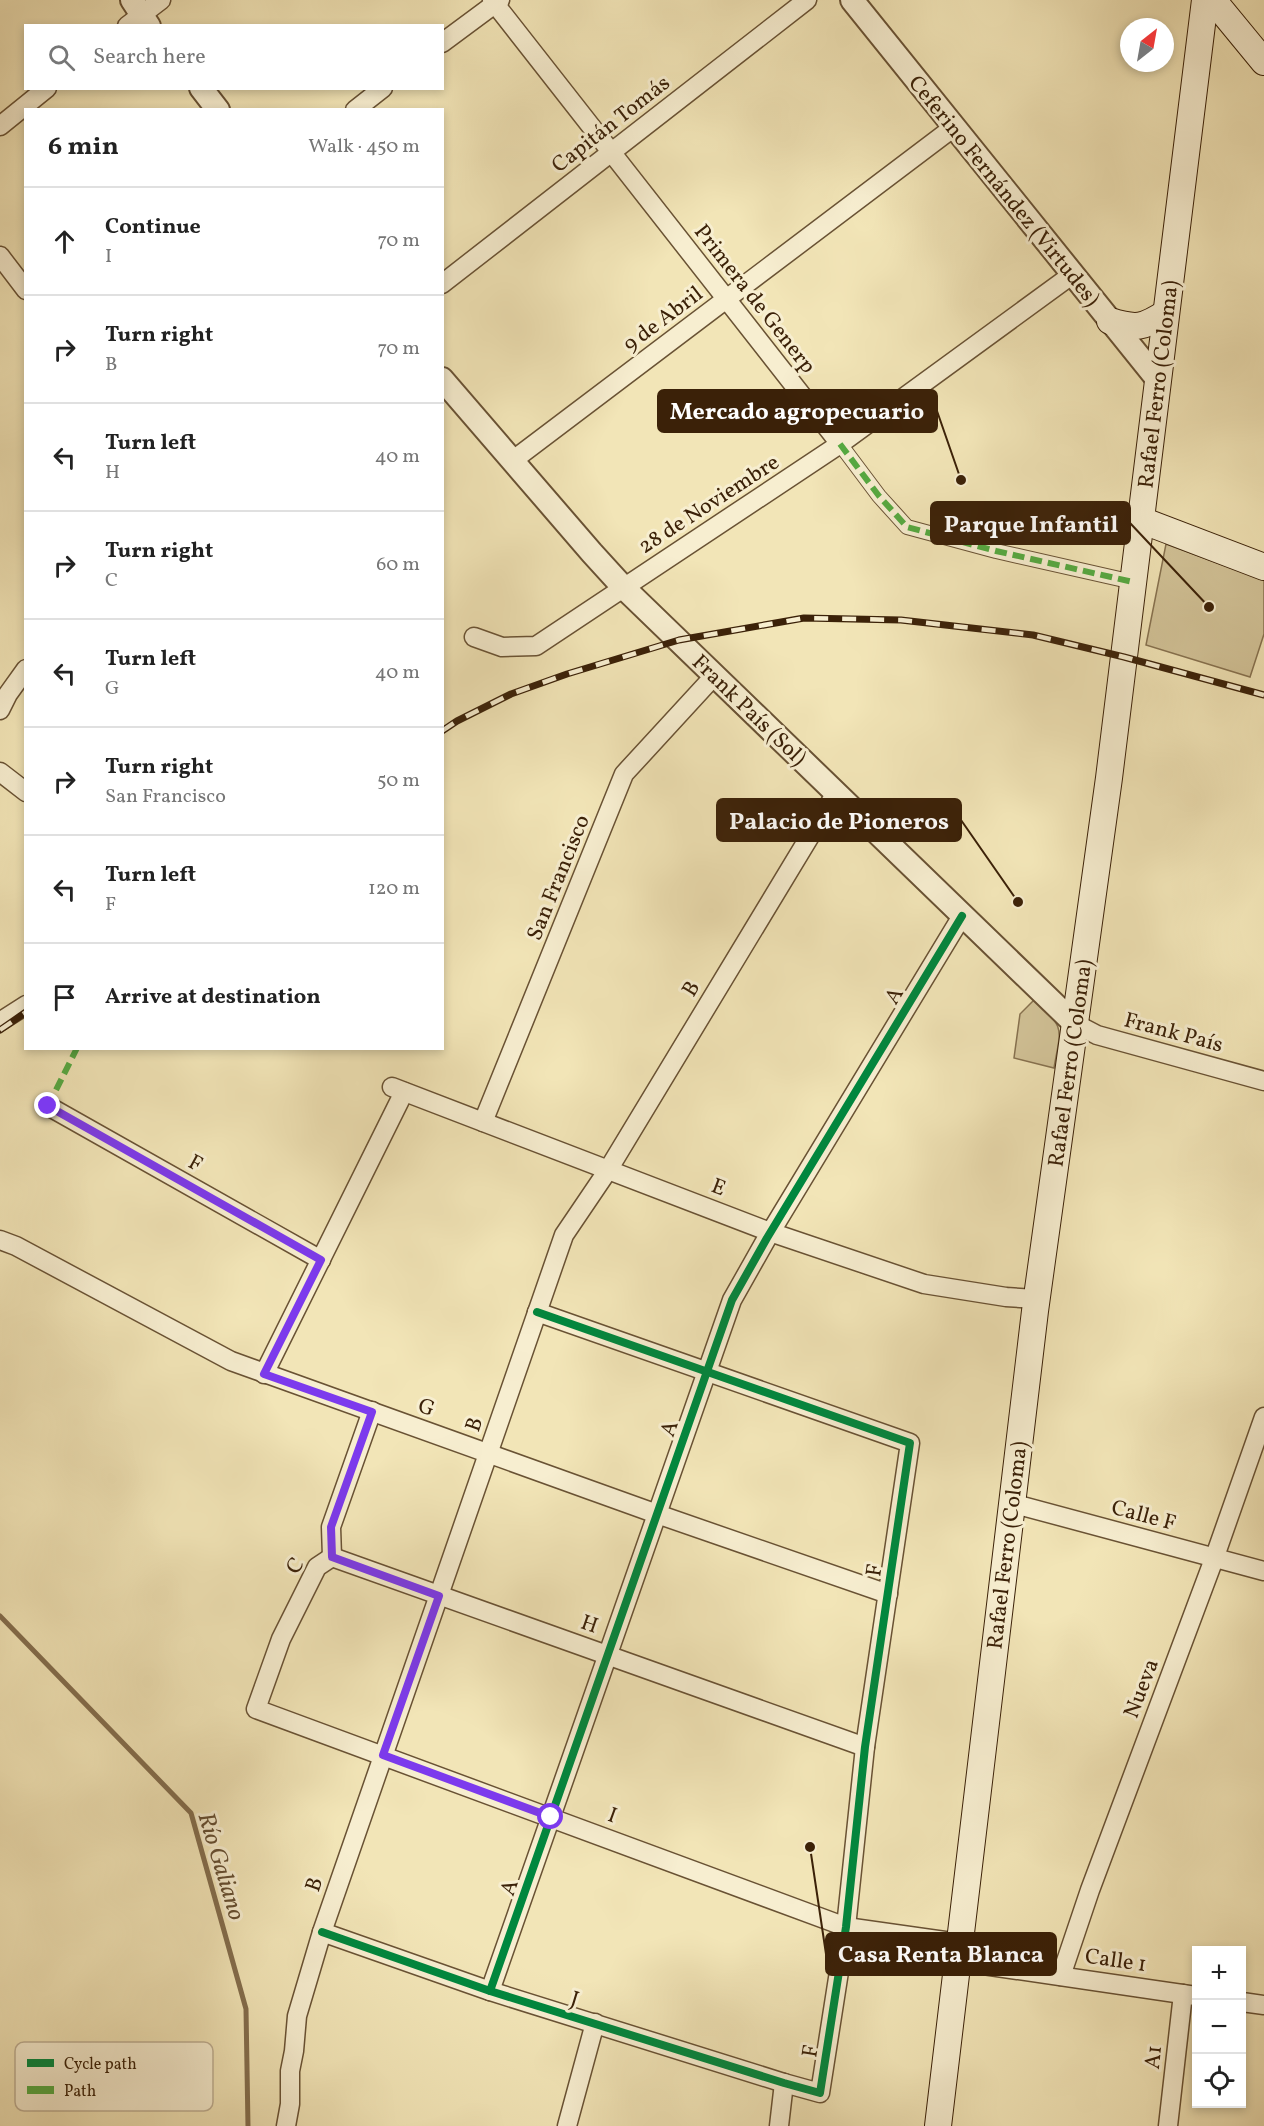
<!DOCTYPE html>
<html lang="en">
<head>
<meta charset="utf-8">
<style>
	:root { --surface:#fff; --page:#f6f6f6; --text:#222; --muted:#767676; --line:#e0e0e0 }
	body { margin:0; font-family:Vollkorn,serif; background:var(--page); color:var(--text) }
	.controls { position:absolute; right:18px; bottom:18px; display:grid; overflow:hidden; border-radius:0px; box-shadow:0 3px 9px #0003 }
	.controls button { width:54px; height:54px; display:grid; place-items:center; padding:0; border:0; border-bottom:2px solid var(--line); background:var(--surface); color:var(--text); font:30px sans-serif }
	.compass { position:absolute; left:1120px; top:18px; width:54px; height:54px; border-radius:50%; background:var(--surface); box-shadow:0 3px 9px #0003; rotate:31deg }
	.stop { position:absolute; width:18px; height:18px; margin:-14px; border:4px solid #7c3aed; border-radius:50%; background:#fff }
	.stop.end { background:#7c3aed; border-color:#fff; box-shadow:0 2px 6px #0008 }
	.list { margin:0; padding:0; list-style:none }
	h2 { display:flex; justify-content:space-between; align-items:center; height:78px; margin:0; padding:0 24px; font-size:26px }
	h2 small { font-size:20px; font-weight:400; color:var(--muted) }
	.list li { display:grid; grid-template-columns:39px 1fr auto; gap:18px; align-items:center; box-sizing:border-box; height:108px; padding:0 24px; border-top:2px solid var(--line) }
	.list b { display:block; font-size:22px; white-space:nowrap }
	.list p { margin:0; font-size:20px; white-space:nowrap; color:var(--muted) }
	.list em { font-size:20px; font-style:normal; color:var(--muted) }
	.icon { flex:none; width:33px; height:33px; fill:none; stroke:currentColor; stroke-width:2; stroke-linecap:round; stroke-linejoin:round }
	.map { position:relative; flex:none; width:1264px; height:2126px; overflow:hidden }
	.search { position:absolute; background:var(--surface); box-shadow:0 3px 9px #0003; left:24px; top:24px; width:420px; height:66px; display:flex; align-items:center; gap:15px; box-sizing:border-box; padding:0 21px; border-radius:0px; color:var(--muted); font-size:22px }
	.panel { position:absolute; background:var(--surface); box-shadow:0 3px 9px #0003; left:24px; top:108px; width:420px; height:942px; border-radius:0px }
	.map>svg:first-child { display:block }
	.green { fill:#d3c499; stroke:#877250; stroke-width:1.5 }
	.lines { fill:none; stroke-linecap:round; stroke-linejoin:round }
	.stream { stroke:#846e4e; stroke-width:5 }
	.pedestrian-casing { stroke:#695234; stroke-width:16 }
	.minor-casing { stroke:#695234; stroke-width:21 }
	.tertiary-casing { stroke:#695234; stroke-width:26 }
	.secondary-casing { stroke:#3b2108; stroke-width:28 }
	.pedestrian { stroke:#f7eed0; stroke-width:14 }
	.minor { stroke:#f7eed0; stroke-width:18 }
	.tertiary { stroke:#f7eed0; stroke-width:22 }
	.secondary { stroke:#f7eed0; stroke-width:26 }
	.rail-casing { stroke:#3b2108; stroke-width:7 }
	.rail { stroke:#f7eed0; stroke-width:4.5; stroke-dasharray:14; stroke-linecap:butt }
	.quiet { stroke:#55aa41; stroke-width:6; stroke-dasharray:12 6; stroke-linecap:butt }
	.cycleway-casing { stroke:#f7eed0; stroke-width:11 }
	.cycleway { stroke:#00873e; stroke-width:8 }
	.route { stroke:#7c3aed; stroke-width:8 }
	.labels { text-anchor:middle; stroke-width:6; stroke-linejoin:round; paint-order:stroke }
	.street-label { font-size:22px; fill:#3b2108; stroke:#f7eed0 }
	.water-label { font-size:24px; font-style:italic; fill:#654e31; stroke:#f7eed0 }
	.key { fill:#f7eed0; stroke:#bfb094; stroke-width:1.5 }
	.key-label { font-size:16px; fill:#3b2108 }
	.leader { fill:none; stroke:#3b2108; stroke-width:2 }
	.callout-dot { fill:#3b2108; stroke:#f7eed0; stroke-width:2 }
	.callout { fill:#3b2108; stroke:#3b2108; stroke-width:2 }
	.callout-label { font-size:24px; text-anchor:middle; font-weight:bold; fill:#fff }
</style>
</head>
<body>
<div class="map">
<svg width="1264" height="2126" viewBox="0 0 1264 2126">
	<rect width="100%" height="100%" fill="#f2e5b7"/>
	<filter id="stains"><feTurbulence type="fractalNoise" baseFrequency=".00333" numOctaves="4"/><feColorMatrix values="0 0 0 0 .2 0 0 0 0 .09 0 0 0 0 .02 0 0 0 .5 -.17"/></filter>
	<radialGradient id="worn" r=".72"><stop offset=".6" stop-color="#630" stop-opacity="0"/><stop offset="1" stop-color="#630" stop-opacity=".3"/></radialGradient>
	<g class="green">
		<polygon points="1166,544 1264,580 1264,634 1250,677 1146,645"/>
		<path d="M1034,1000C1066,1029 1061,1027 1054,1068L1014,1058L1020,1014Z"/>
	</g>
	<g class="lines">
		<polyline class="stream" points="0,1616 191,1813 246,2009 248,2126"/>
		<defs>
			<polyline id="pedestrian" points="840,444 879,496 907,527 996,551 1133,582"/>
			<g id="minor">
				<polyline points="492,0 840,444"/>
				<polyline points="127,26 161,0"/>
				<polyline points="442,43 500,0"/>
				<polyline points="355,110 383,88"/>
				<polyline points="0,126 47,88"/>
				<polyline points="0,256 26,290"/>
				<polyline points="442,284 807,0"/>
				<polyline points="512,461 954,127"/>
				<polyline points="474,637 502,647 536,646 840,444 1073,274"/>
				<polyline points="0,710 8,694 26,669"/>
				<polyline points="0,772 26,792"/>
				<polyline points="0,1020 1,1021 26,1005"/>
				<polyline points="1074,1023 1097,1035 1264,1081"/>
				<polyline points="392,1087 770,1232 924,1284 1006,1297 1036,1299"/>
				<polyline points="48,1106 321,1260"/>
				<polyline points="483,1122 624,774 715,675"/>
				<polyline points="0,1240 16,1246 231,1361 657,1514 888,1594"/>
				<polyline points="264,1374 404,1092"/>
				<polyline points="1011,1503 1264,1571"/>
				<polyline points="332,1557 317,1567 281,1639 256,1709 846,1927 959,1943"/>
				<polyline points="332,1557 865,1747"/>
				<polyline points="332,1557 331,1527 372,1411"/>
				<polyline points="322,1932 490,1991 784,2083 820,2093 846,1927 865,1747 910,1443 537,1312"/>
				<polyline points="956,1961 1196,1996"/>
				<polyline points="1061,1976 1090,1890 1214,1559 1264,1417"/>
				<polyline points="490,1991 732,1300 767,1238 962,916"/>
				<polyline points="1242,2002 1264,2005"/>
				<polyline points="286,2126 290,2104 290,2071 294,2051 297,2016 322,1932 564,1235 608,1170 836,793"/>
				<polyline points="567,2126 595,2023"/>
				<polyline points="779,2126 784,2083"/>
				<polyline points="1168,2126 1183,1994"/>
			</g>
			<g id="tertiary">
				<polyline points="132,0 149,26"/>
				<polyline points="852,0 1158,380"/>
				<polyline points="201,88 218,110"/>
				<polyline points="442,379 592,553 623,587 1074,1023"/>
			</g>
			<g id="secondary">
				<polyline points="1213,0 1264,62"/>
				<path d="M1110,321C1136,329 1143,328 1166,313"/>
				<polyline points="1141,520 1264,567"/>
				<polyline points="938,2126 1035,1311 1109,778 1205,0"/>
			</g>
		</defs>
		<use href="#pedestrian" class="pedestrian-casing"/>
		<use href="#minor" class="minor-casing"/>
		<use href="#tertiary" class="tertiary-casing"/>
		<use href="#secondary" class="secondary-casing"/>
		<use href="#pedestrian" class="pedestrian"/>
		<use href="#minor" class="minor"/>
		<use href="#tertiary" class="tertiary"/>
		<use href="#secondary" class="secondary"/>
		<defs>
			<g id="rail">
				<polyline points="442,731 457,721 511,694 567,674 679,640 804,618 901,620 1033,635 1124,657 1264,695"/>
				<polyline points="0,1030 26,1012"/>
			</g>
		</defs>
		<use href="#rail" class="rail-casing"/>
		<use href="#rail" class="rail"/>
		<g class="quiet">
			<polyline points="840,444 879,496 907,527 996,551 1133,582"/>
			<polyline points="48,1106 77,1048"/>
		</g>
		<defs>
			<g id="cycleway">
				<polyline points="322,1932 490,1991 784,2083 820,2093 846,1927 865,1747 910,1443 537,1312"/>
				<polyline points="490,1991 732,1300 767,1238 962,916"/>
			</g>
		</defs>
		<use href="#cycleway" class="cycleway-casing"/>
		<use href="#cycleway" class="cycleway"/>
	</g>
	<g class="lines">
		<polyline class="route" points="48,1106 321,1260 264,1374 372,1412 331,1527 332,1557 439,1596 383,1755 551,1817"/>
	</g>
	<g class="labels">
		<g class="street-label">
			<text transform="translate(610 123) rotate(-38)" y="8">Capitán Tomás</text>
			<text transform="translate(1005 190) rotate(51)" y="8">Ceferino Fernández (Virtudes)</text>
			<text transform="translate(756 298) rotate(52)" y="8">Primera de Generp</text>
			<text transform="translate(662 318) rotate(-37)" y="8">9 de Abril</text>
			<text transform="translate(1157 384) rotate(-83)" y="8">Rafael Ferro (Coloma)</text>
			<text transform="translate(708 503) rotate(-33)" y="8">28 de Noviembre</text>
			<text transform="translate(750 709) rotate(44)" y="8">Frank País (Sol)</text>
			<text transform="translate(557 877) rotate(-68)" y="8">San Francisco</text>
			<text transform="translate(690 988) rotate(-59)" y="8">B</text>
			<text transform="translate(893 995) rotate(-59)" y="8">A</text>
			<text transform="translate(1174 1031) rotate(15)" y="8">Frank País</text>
			<text transform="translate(1069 1063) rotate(-82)" y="8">Rafael Ferro (Coloma)</text>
			<text transform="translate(196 1162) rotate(29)" y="8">F</text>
			<text transform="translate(719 1186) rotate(21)" y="8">E</text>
			<text transform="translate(427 1406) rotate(19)" y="8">G</text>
			<text transform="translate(473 1424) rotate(-71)" y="8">B</text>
			<text transform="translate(668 1428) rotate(-71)" y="8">A</text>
			<text transform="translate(1144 1514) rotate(15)" y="8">Calle F</text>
			<text transform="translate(1006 1545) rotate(-83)" y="8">Rafael Ferro (Coloma)</text>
			<text transform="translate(294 1565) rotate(-57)" y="8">C</text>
			<text transform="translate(873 1570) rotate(-82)" y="8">F</text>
			<text transform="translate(590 1623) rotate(19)" y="8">H</text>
			<text transform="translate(1140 1688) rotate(-69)" y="8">Nueva</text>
			<text transform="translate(613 1814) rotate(20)" y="8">I</text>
			<text transform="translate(313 1884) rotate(-71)" y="8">B</text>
			<text transform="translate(508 1887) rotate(-71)" y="8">A</text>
			<text transform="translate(1116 1959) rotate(8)" y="8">Calle 1</text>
			<text transform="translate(575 1998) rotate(17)" y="8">J</text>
			<text transform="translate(809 2051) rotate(-81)" y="8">F</text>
			<text transform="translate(1152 2057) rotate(-84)" y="8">A1</text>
		</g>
		<g class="water-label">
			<text transform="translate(222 1866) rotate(73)" y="8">Río Galiano</text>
		</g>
	</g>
	<rect x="15" y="2042" width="198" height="69" rx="9" class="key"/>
	<rect x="27" y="2059" width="27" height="8" fill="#00873e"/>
	<rect x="27" y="2086" width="27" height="8" fill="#55aa41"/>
	<g class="key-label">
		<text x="64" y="2069">Cycle path</text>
		<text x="64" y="2096">Path</text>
	</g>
	<path class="leader" d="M961 480L937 411M1209 607L1130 523M1018 902L961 820M810 1847L826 1954"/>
	<g class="callout-dot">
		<circle cx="961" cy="480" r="6"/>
		<circle cx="1209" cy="607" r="6"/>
		<circle cx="1018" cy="902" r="6"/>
		<circle cx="810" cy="1847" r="6"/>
	</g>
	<g class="callout">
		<rect x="658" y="390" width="279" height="42" rx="6"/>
		<rect x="931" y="502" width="199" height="42" rx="6"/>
		<rect x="717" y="799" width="244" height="42" rx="6"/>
		<rect x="826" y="1933" width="230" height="42" rx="6"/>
	</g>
	<g class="callout-label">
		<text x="797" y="419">Mercado agropecuario</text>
		<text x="1031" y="532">Parque Infantil</text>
		<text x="839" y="829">Palacio de Pioneros</text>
		<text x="941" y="1962">Casa Renta Blanca</text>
	</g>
	<rect width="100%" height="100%" filter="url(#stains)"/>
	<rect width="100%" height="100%" fill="url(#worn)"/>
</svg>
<div class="controls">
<button>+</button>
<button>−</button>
<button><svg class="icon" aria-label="locate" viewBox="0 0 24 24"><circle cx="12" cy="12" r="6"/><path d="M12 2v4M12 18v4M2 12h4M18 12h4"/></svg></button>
</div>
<svg class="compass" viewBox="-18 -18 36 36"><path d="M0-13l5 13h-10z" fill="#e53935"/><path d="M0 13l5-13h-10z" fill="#767676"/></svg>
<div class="stop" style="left:551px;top:1817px"></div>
<div class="stop end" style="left:48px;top:1106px"></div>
<div class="search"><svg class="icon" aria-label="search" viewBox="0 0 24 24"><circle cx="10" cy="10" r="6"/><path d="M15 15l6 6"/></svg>Search here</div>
<section class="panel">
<h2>6 min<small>Walk · 450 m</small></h2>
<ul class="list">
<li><svg class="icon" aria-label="ahead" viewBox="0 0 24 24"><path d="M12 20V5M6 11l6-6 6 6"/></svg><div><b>Continue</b><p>I</p></div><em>70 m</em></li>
<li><svg class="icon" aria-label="right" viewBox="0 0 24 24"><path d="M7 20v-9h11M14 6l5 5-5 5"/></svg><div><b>Turn right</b><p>B</p></div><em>70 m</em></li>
<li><svg class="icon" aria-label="left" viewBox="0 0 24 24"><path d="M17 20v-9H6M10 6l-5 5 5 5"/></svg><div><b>Turn left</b><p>H</p></div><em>40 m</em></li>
<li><svg class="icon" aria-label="right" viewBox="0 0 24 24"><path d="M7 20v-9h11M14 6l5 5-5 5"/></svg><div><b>Turn right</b><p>C</p></div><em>60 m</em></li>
<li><svg class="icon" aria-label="left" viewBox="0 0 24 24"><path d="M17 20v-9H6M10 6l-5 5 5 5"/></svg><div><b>Turn left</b><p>G</p></div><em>40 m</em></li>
<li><svg class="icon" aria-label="right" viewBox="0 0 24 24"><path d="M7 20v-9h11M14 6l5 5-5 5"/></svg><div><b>Turn right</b><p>San Francisco</p></div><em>50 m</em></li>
<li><svg class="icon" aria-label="left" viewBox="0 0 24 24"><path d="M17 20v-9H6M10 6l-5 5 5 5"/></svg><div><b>Turn left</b><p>F</p></div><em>120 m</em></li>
<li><svg class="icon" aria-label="arrive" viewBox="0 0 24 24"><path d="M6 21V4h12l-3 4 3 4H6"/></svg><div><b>Arrive at destination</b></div></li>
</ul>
</section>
</div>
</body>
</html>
